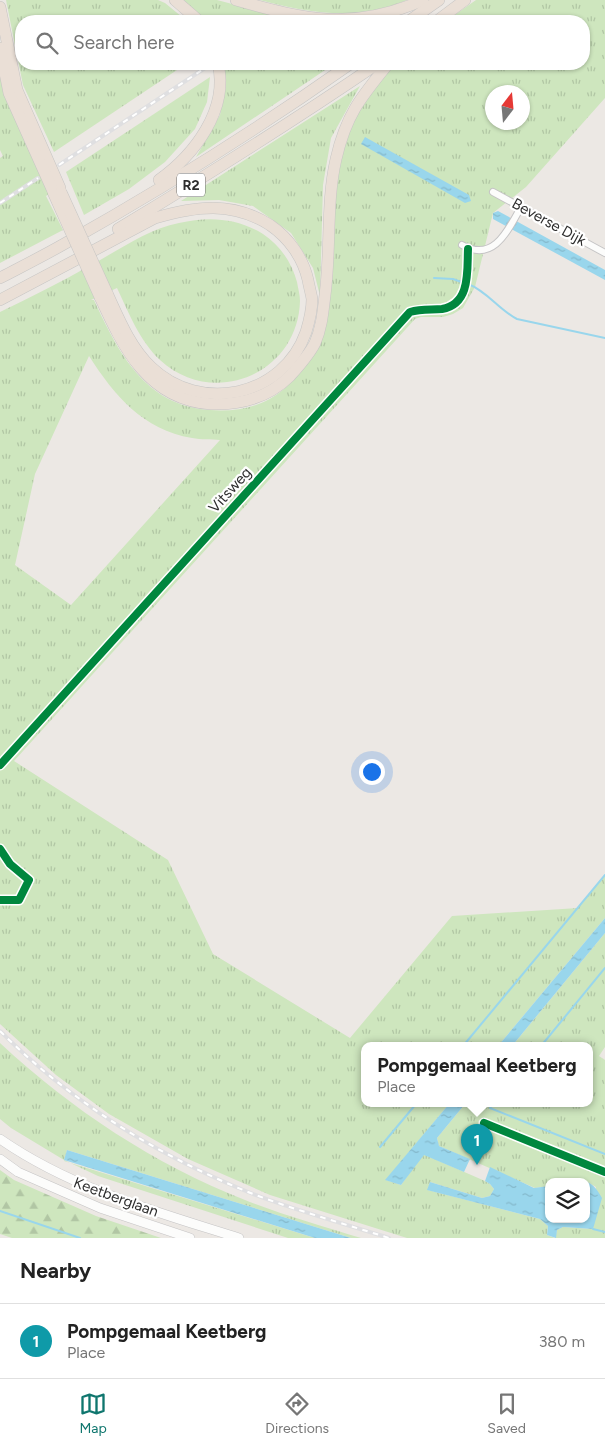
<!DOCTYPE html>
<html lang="en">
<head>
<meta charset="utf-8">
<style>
	:root { --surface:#fff; --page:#f2f2f2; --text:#222; --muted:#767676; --line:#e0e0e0; --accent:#0f766e }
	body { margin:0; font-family:Figtree,sans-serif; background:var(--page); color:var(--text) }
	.controls { position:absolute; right:15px; bottom:15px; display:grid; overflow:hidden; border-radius:10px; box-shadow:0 1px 4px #0004 }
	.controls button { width:45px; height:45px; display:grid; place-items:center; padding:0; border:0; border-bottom:1px solid var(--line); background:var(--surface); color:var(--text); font:25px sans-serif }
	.compass { position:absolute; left:485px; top:85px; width:45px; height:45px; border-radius:50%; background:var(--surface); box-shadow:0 1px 4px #0004; rotate:16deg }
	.you { position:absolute; left:371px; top:771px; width:18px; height:18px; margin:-12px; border:4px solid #fff; border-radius:50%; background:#1a73e8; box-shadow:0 0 0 8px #1a73e833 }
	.badge { display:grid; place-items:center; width:32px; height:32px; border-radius:50%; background:var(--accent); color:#fff; font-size:16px; font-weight:700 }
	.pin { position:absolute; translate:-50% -41px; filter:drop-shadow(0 1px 2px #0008) }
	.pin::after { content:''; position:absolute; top:26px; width:18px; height:15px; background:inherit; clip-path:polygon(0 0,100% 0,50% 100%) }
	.popup { position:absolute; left:361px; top:1042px; width:232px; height:65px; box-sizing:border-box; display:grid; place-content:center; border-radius:10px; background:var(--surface); filter:drop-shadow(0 1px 4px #0005); font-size:16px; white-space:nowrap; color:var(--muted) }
	.popup b { font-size:19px; color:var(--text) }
	.popup::after { content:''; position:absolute; left:50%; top:100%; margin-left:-10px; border:10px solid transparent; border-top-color:var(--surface) }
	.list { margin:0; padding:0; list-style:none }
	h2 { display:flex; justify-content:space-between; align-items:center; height:65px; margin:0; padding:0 20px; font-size:21px }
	h2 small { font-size:16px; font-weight:400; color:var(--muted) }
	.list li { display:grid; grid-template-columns:32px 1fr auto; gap:15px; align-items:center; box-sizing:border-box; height:75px; padding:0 20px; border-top:1px solid var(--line) }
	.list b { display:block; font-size:19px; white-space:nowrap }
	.list p { margin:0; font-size:16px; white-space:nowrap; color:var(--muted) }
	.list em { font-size:16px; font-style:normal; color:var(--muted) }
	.icon { flex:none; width:28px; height:28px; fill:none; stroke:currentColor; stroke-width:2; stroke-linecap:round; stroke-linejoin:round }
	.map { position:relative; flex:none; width:605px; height:1238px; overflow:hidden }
	.search { position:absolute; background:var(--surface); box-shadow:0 1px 4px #0004; left:15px; right:15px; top:15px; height:55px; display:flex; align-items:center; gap:12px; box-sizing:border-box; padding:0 18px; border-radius:20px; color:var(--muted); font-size:19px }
	.sheet { height:140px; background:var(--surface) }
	nav { display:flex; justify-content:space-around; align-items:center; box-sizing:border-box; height:70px; border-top:1px solid var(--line); background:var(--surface); font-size:14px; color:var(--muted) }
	nav a { display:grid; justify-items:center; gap:2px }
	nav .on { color:var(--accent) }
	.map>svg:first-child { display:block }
	.grass { fill:url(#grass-tufts); fill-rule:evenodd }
	.forest { fill:url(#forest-firs) }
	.water { fill:url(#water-ripples) }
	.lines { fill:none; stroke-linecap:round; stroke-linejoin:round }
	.stream { stroke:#99d6ec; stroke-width:2 }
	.minor-casing { stroke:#c5c4c5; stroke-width:8 }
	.secondary-casing { stroke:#c5c4c5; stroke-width:10 }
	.motorway-casing { stroke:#c6c5c4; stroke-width:12 }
	.minor { stroke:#fcfcfb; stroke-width:6 }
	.secondary { stroke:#fcfcfb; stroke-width:9 }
	.motorway { stroke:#eadfd6; stroke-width:11 }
	.rail-casing { stroke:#dfdfe1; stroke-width:4 }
	.rail { stroke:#fff; stroke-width:2; stroke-dasharray:5.5; stroke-linecap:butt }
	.motorway-bridge-casing { stroke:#c6c5c4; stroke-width:12; stroke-linecap:butt }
	.motorway-bridge { stroke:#eadfd6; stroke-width:11 }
	.cycleway-casing { stroke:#fff; stroke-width:11 }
	.cycleway { stroke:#00873e; stroke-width:8 }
	.labels { text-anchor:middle; stroke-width:4.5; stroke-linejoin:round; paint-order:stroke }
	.shield { fill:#fff; stroke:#6d6d6d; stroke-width:1 }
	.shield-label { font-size:14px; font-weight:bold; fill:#2e2e2e }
	.street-label { font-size:15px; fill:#2e2e2e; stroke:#fff }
</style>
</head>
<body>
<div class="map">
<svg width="605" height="1238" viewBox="0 0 605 1238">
	<defs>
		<pattern id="grass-tufts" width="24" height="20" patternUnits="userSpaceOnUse" patternTransform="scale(1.25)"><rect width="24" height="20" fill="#cee6be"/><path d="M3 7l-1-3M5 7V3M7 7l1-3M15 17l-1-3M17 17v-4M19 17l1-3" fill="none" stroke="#b1c6a4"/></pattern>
		<pattern id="forest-firs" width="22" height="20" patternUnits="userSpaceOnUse" patternTransform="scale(1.25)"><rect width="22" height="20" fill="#cee6be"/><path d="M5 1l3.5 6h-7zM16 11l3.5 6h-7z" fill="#b1c6a4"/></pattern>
		<pattern id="water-ripples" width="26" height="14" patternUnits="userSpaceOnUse" patternTransform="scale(1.25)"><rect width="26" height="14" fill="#99d6ec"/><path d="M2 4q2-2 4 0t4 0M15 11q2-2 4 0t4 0" fill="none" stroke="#84b8cb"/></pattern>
	</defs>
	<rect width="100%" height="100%" fill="#ece8e4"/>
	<g class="grass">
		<polygon points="6,0 158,0 165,3 187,21 21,21 21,64 186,64 54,152 23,85"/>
		<polygon points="183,0 217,0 296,21 205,21"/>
		<path d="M260,0H407C358,22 309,13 260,0Z"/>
		<path d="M476,0H605V98L526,187L493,213L475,287L463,308L453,314L443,317H421L415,319L14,761L168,860L213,954L350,1038L452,916L578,908L605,875V918L498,1046H364V1104H449L386,1180L401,1185L423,1154L485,1181L490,1184L494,1189L490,1196L482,1198L430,1182L428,1190L540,1219L548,1226L547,1235L555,1238L557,1230L563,1227L593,1229L596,1187L584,1180L549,1182V1186L535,1188L439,1146L437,1138L465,1104H590V1046H512L605,933V1047L599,1056L605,1060V1238H407L270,1195L188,1159L109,1114L56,1075L0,1024V312C31,297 61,282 91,265C119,250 148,229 179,223C209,216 237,218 263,234C280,245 292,263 297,282C298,288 300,295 300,301C298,374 213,409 160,360C139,340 129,313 117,288L91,300H94C118,352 145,406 210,410C237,412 263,407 284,389C289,385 292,379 296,374C303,365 314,355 319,344C326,329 328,313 330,297C335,252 331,205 340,161C344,141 353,120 364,102C372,88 385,76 395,64H584V21H446ZM492,92H522V122H492ZM89,356C114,395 143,430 192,438C201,440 211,439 220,440L71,605L15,565L35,474Z"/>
		<polygon points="223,64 334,64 196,157 220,115 226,80"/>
		<polygon points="0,73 49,194 46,196 63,230 0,263 0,158 3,156 0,150"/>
		<polygon points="210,77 207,102 195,129 165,162 129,189 84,215 66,172"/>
		<polygon points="360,86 331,138 323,185 320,296 313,268 291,233 253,206 219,200 181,201"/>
		<path d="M0,1043C72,1110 154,1164 245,1200C283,1215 322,1226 361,1238H351L67,1150L64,1161L315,1238H288L98,1176L64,1160L11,1128L0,1119Z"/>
	</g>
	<polygon class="forest" points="0,1170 14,1180 96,1216 161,1238 12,1238 0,1234"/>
	<g class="water">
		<polygon points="365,137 469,195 471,201 465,203 361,144"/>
		<polygon points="498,211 605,270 605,280 493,219 493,213"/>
		<polygon points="605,918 605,933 512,1046 498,1046"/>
		<polygon points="449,1104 465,1104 437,1138 439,1146 470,1159 464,1172 424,1155 401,1185 385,1180"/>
		<polygon points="67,1150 351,1238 315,1238 64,1160"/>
		<path d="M490,1167L534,1188L549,1186V1219H586V1182H574C590,1179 595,1186 602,1198L593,1229L563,1227L557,1230L556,1238L547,1235L548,1226L540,1219L427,1190L430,1182L482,1198L490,1196L494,1189L490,1184L485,1181Z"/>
	</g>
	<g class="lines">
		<g class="stream">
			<polyline points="434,278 453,279 464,283"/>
			<path d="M468,284C487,291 499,310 517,319L605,338"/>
			<polyline points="463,1046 605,875"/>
			<polyline points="541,1046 605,968"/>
			<polyline points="493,1104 490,1108 605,1154"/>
			<polyline points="380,1147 416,1104"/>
			<polyline points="0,1211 80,1238"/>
			<polyline points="593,1229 605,1232"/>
		</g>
		<defs>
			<g id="minor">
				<polyline points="493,192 605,253"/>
				<path d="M462,245C494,263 508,230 521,207"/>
				<path d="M0,765L410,312C421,309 431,310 442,309C471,304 467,270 468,249"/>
				<polyline points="0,849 10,864 29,880 19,900 0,900"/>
				<polyline points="484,1123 605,1172"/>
			</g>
			<g id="secondary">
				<path d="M0,1139C72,1189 157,1212 239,1238"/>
				<polyline points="0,1159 18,1172 100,1208 190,1238"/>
			</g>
			<g id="motorway">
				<polyline points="175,0 199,21"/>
				<path d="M236,0C306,20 354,31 423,0"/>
				<polyline points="0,7 17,90 60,188"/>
				<polyline points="409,21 439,0"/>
				<polyline points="437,21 465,0"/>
				<polyline points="0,48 9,93 52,189"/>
				<path d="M159,180C194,155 229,110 218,64"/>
				<path d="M118,229C206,176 292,122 377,64"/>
				<path d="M0,278C21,267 43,256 64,244C162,189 258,129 350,64"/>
				<path d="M100,297C123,347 148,400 211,404C241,405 268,398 290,376C299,366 309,355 315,343C322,327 323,311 325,295C331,250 326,202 336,159C346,115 361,97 388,64"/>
				<path d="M0,300L155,218C196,206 232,201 270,225C289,238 303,258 308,280C309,286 311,293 312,299C312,310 309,322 306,332C283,397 200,414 151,367C130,347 119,319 107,293"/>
			</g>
		</defs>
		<use href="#minor" class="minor-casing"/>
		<use href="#secondary" class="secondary-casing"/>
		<use href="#motorway" class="motorway-casing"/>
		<use href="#minor" class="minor"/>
		<use href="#secondary" class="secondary"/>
		<use href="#motorway" class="motorway"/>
		<defs>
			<g id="rail">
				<polyline points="59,165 205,68"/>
				<polyline points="0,203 38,178"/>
				<path d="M0,1031C70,1101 157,1155 248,1192C294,1210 342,1223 389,1238"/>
			</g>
		</defs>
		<use href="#rail" class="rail-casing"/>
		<use href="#rail" class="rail"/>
		<defs>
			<g id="motorway-bridge">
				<polyline points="53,192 100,297"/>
				<polyline points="61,192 107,293"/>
			</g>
		</defs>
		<use href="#motorway-bridge" class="motorway-bridge-casing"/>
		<use href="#motorway-bridge" class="motorway-bridge"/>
		<defs>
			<g id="cycleway">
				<path d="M0,765L410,312C421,309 431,310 442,309C471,304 467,270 468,249"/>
				<polyline points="0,849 10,864 29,880 19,900 0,900"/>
				<polyline points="484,1123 605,1172"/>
			</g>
		</defs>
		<use href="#cycleway" class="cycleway-casing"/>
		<use href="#cycleway" class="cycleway"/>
	</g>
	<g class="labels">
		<rect class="shield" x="177" y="173.5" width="28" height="23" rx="4"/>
		<g class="shield-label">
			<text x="191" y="190">R2</text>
		</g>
		<g class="street-label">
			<text transform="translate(549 222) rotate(29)" y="5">Beverse Dijk</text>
			<text transform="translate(230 490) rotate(-48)" y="5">Vitsweg</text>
			<text transform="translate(116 1197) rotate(20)" y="5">Keetberglaan</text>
		</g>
	</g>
</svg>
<div class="controls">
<button><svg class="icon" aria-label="layers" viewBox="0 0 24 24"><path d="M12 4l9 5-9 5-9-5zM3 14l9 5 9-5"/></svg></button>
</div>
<svg class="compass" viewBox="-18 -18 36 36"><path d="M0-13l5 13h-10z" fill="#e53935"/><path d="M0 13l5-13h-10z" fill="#767676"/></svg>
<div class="you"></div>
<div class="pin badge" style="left:477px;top:1165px;background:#0f9aa8">1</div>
<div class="popup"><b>Pompgemaal Keetberg</b>Place</div>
<div class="search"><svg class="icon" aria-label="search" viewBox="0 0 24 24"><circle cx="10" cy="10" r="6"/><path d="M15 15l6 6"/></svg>Search here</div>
</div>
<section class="sheet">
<h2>Nearby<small></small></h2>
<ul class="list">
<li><span class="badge" style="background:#0f9aa8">1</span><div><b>Pompgemaal Keetberg</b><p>Place</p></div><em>380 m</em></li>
</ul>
</section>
<nav>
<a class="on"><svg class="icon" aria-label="map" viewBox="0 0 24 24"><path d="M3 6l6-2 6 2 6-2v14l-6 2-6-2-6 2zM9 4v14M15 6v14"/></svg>Map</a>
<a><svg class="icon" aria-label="directions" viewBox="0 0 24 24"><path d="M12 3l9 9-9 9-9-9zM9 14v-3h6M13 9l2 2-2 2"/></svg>Directions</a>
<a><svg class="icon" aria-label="saved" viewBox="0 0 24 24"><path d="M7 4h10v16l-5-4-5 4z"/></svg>Saved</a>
</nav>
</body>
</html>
